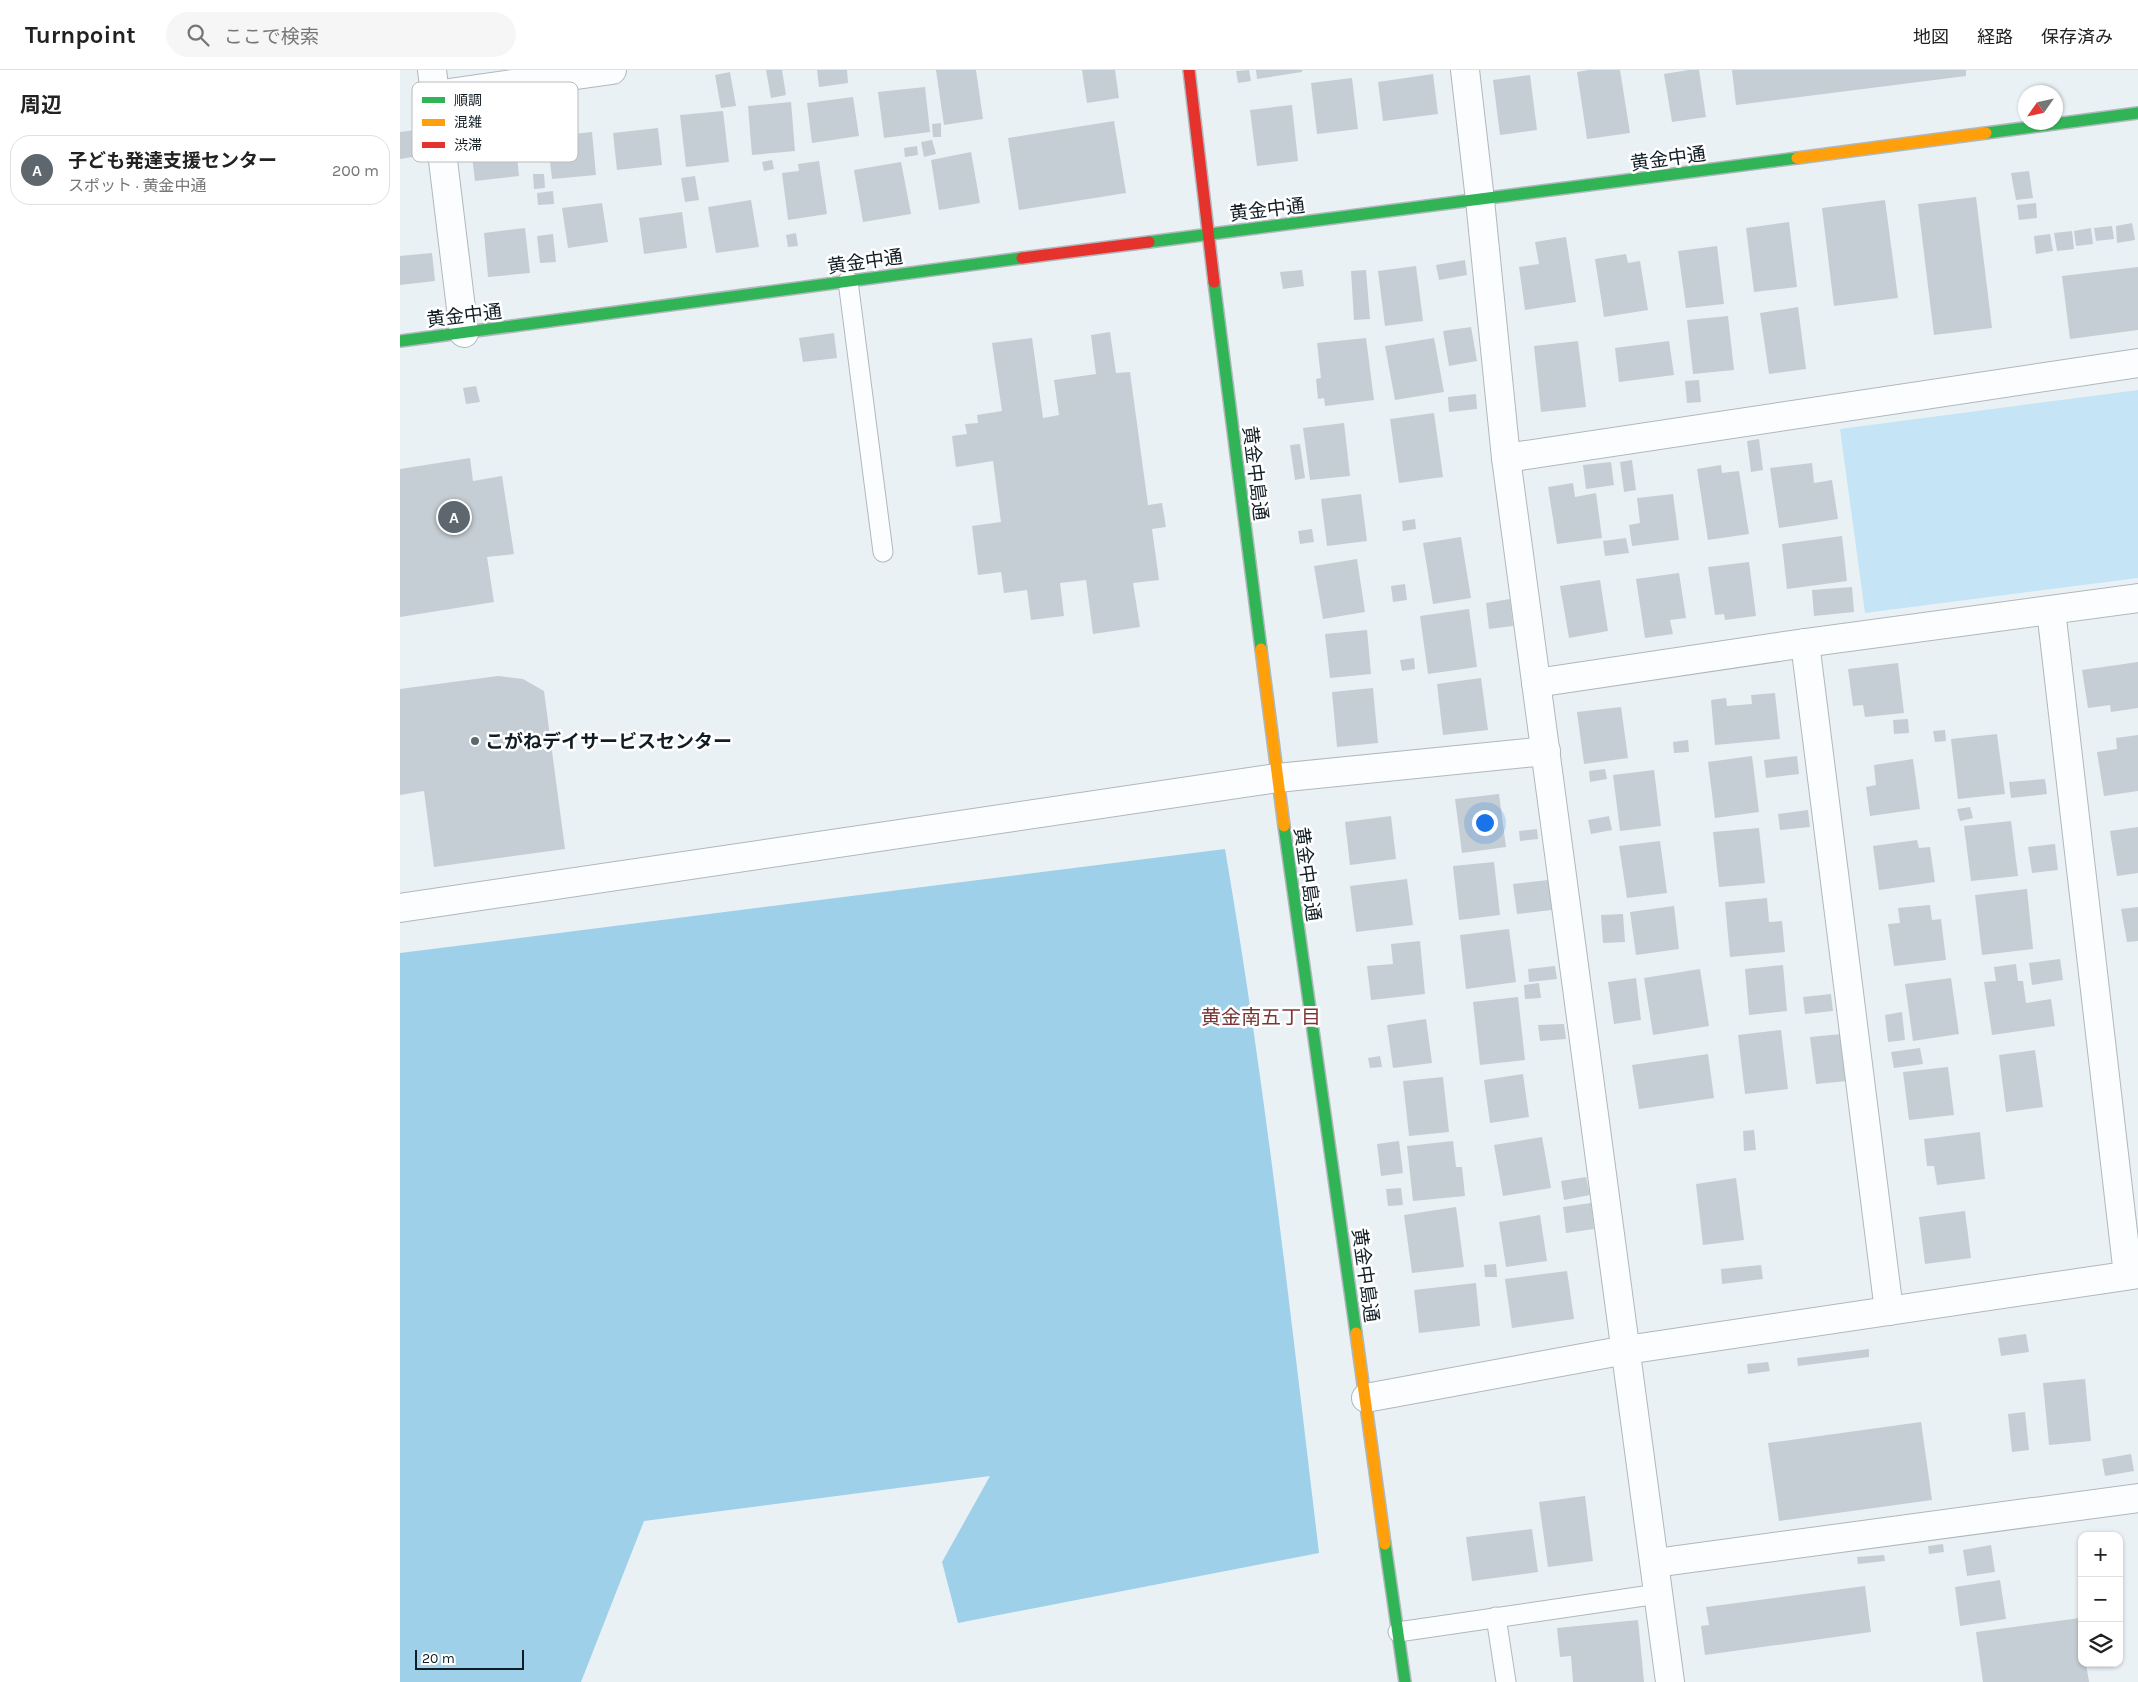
<!DOCTYPE html>
<html lang="ja">
<head>
<meta charset="utf-8">
<style>
	:root { --surface:#fff; --page:#f6f6f6; --text:#222; --muted:#767676; --line:#e0e0e0; --accent:#5d676d }
	body { margin:0; font-family:Karla,"Noto Sans JP",sans-serif; background:var(--page); color:var(--text) }
	.controls { position:absolute; right:15px; bottom:15px; display:grid; overflow:hidden; border-radius:10px; box-shadow:0 1px 4px #0004 }
	.controls button { width:45px; height:45px; display:grid; place-items:center; padding:0; border:0; border-bottom:1px solid var(--line); background:var(--surface); color:var(--text); font:25px sans-serif }
	.compass { position:absolute; left:1618px; top:15px; width:45px; height:45px; border-radius:50%; background:var(--surface); box-shadow:0 1px 4px #0004; rotate:236deg }
	.scale { position:absolute; left:15px; bottom:12px; width:109px; box-sizing:border-box; padding-left:5px; border:2px solid #111d24; border-top:0; font-size:14px; line-height:18px; white-space:nowrap; color:#111d24; -webkit-text-stroke:4px #fff; paint-order:stroke }
	.you { position:absolute; left:1084px; top:752px; width:18px; height:18px; margin:-12px; border:4px solid #fff; border-radius:50%; background:#1a73e8; box-shadow:0 0 0 8px #1a73e833 }
	.badge { display:grid; place-items:center; width:32px; height:32px; border-radius:50%; background:var(--accent); color:#fff; font-size:16px; font-weight:700 }
	.pin { position:absolute; translate:-50% -50%; border:2px solid #fff; box-shadow:0 1px 5px #0006 }
	.list { margin:0; padding:0; list-style:none }
	h2 { display:flex; justify-content:space-between; align-items:center; height:65px; margin:0; padding:0 20px; font-size:21px }
	h2 small { font-size:16px; font-weight:400; color:var(--muted) }
	.list li { display:grid; grid-template-columns:32px 1fr auto; gap:15px; align-items:center; box-sizing:border-box; height:70px; margin:0 10px 10px; padding:0 10px; border:1px solid var(--line); border-radius:20px }
	.list b { display:block; font-size:19px; white-space:nowrap }
	.list p { margin:0; font-size:16px; white-space:nowrap; color:var(--muted) }
	.list em { font-size:16px; font-style:normal; color:var(--muted) }
	.icon { flex:none; width:28px; height:28px; fill:none; stroke:currentColor; stroke-width:2; stroke-linecap:round; stroke-linejoin:round }
	.map { position:relative; flex:none; width:1738px; height:1612px; overflow:hidden }
	header { display:flex; align-items:center; gap:30px; box-sizing:border-box; height:70px; padding:0 25px; background:var(--surface); border-bottom:1px solid var(--line) }
	header strong { font-size:24px }
	nav { display:flex; gap:28px; margin-inline-start:auto; font-size:18px }
	.search { width:350px; height:45px; background:var(--page); display:flex; align-items:center; gap:12px; box-sizing:border-box; padding:0 18px; border-radius:28px; color:var(--muted); font-size:19px }
	main { display:flex }
	aside { flex:1; background:var(--surface) }
	.map>svg:first-child { display:block }
	.green { fill:#c5e5f7 }
	.forest { fill:#9fd0ea }
	.building { fill:#c5ced4 }
	.lines { fill:none; stroke-linecap:round; stroke-linejoin:round }
	.lane-casing { stroke:#afb8bd; stroke-width:21 }
	.street-casing { stroke:#afb8bd; stroke-width:30 }
	.fast-casing { stroke:#afb8bd; stroke-width:14 }
	.slow-casing { stroke:#afb8bd; stroke-width:14 }
	.jam-casing { stroke:#afb8bd; stroke-width:14 }
	.lane { stroke:#fcfdfe; stroke-width:19 }
	.street { stroke:#fcfdfe; stroke-width:28 }
	.fast { stroke:#30b455; stroke-width:11 }
	.slow { stroke:#ff9f0a; stroke-width:11 }
	.jam { stroke:#e5322d; stroke-width:11 }
	.poi-dot { fill:#5d676d; stroke:#fff; stroke-width:2 }
	.labels { text-anchor:middle; stroke-width:5; stroke-linejoin:round; paint-order:stroke }
	.street-label { font-size:19px; fill:#111d24; stroke:#fff }
	.poi-label { font-size:19px; font-weight:bold; fill:#111d24; stroke:#fff; text-anchor:start }
	.neighbourhood-label { font-size:20px; fill:#7c3534; stroke:#fff }
	.key { fill:#fff; stroke:#b8bbbd; stroke-width:1 }
	.key-label { font-size:14px; fill:#111d24 }
</style>
</head>
<body>
<header>
<strong>Turnpoint</strong>
<div class="search"><svg class="icon" aria-label="search" viewBox="0 0 24 24"><circle cx="10" cy="10" r="6"/><path d="M15 15l6 6"/></svg>ここで検索</div>
<nav><a>地図</a><a>経路</a><a>保存済み</a></nav>
</header>
<main>
<aside>
<h2>周辺<small></small></h2>
<ul class="list">
<li><span class="badge">A</span><div><b>子ども発達支援センター</b><p>スポット · 黄金中通</p></div><em>200 m</em></li>
</ul>
</aside>
<div class="map">
<svg width="1738" height="1612" viewBox="0 0 1738 1612">
	<rect width="100%" height="100%" fill="#eaf1f5"/>
	<polygon class="green" points="1738,320 1738,508 1465,543 1440,359"/>
	<path class="forest" d="M825,779C865,1012 891,1248 919,1483L558,1553L542,1492L590,1406L244,1451L181,1612H0V883Z"/>
	<g class="building">
		<polygon points="366,0 382,0 386,25 371,28"/>
		<polygon points="417,0 447,0 448,13 419,17"/>
		<polygon points="536,0 576,0 583,49 544,55"/>
		<polygon points="682,0 715,0 719,28 687,33"/>
		<polygon points="849,0 851,11 838,13 836,1"/>
		<polygon points="856,0 902,0 902,2 857,9"/>
		<polygon points="1189,0 1220,0 1230,63 1187,69 1177,2"/>
		<polygon points="1289,0 1299,0 1306,47 1272,52 1264,4"/>
		<polygon points="1332,0 1566,0 1566,6 1336,35"/>
		<polygon points="330,2 336,36 321,38 315,5"/>
		<polygon points="1033,4 1038,44 983,51 978,12"/>
		<polygon points="1130,5 1137,60 1100,65 1093,10"/>
		<polygon points="952,8 958,59 917,64 911,13"/>
		<polygon points="525,17 530,62 484,68 478,22"/>
		<polygon points="453,27 459,66 412,73 407,33"/>
		<polygon points="391,32 395,81 352,85 348,36"/>
		<polygon points="892,35 898,91 857,96 850,40"/>
		<polygon points="323,41 329,92 286,97 280,45"/>
		<polygon points="714,51 726,123 619,140 608,68"/>
		<polygon points="541,53 541,67 533,67 532,54"/>
		<polygon points="114,56 119,106 75,111 69,61"/>
		<polygon points="258,58 262,95 217,100 213,63"/>
		<polygon points="15,60 19,86 0,89 0,62"/>
		<polygon points="192,62 196,105 152,109 148,75 163,74 162,65"/>
		<polygon points="532,70 536,84 524,87 521,72"/>
		<polygon points="517,76 518,85 505,87 504,78"/>
		<polygon points="571,82 580,133 539,140 531,90"/>
		<polygon points="372,90 374,99 364,101 362,92"/>
		<polygon points="419,91 427,144 388,150 382,103 399,101 398,94"/>
		<polygon points="501,92 511,144 463,152 454,100"/>
		<polygon points="1629,101 1633,128 1616,130 1611,103"/>
		<polygon points="133,104 144,104 145,118 134,119"/>
		<polygon points="295,106 299,130 285,132 281,108"/>
		<polygon points="153,121 154,134 138,135 137,123"/>
		<polygon points="1576,127 1592,258 1534,265 1518,134"/>
		<polygon points="351,130 359,177 316,183 308,137"/>
		<polygon points="1485,130 1498,228 1434,236 1422,138"/>
		<polygon points="202,133 208,172 168,178 162,138"/>
		<polygon points="1636,133 1637,148 1619,150 1617,135"/>
		<polygon points="282,142 287,178 244,184 239,148"/>
		<polygon points="1389,152 1397,217 1354,222 1346,158"/>
		<polygon points="1732,153 1735,170 1717,173 1716,156"/>
		<polygon points="1712,156 1714,169 1696,171 1694,158"/>
		<polygon points="125,158 130,203 88,207 84,163"/>
		<polygon points="1691,158 1693,174 1676,176 1674,161"/>
		<polygon points="1672,161 1674,179 1657,181 1654,163"/>
		<polygon points="396,163 398,176 388,177 386,165"/>
		<polygon points="153,164 156,192 140,193 137,166"/>
		<polygon points="1650,164 1653,181 1636,184 1634,166"/>
		<polygon points="1166,167 1176,232 1125,240 1119,197 1139,194 1135,172"/>
		<polygon points="1317,176 1324,234 1286,238 1278,181"/>
		<polygon points="32,183 35,211 0,215 0,186"/>
		<polygon points="1226,184 1228,193 1240,191 1248,240 1204,247 1195,189"/>
		<polygon points="1065,190 1067,205 1039,210 1036,195"/>
		<polygon points="1016,196 1023,251 985,256 978,201"/>
		<polygon points="1738,197 1738,260 1670,269 1662,206"/>
		<polygon points="902,200 904,216 883,219 880,202"/>
		<polygon points="966,200 970,249 954,250 951,201"/>
		<polygon points="1398,237 1406,299 1369,304 1360,243"/>
		<polygon points="1328,246 1334,300 1293,304 1287,250"/>
		<polygon points="1071,257 1077,291 1049,296 1043,261"/>
		<polygon points="710,262 716,303 730,302 748,435 762,433 766,457 752,459 759,510 733,513 740,557 693,564 686,510 660,513 664,546 631,550 627,520 604,523 601,502 578,505 572,456 601,452 593,391 556,397 552,366 567,364 565,354 578,353 577,345 602,341 592,273 632,268 643,348 659,345 654,310 696,304 691,265"/>
		<polygon points="434,263 437,288 403,292 399,268"/>
		<polygon points="966,268 974,330 925,336 924,328 918,329 916,309 921,308 917,273"/>
		<polygon points="1034,268 1044,322 995,330 985,276"/>
		<polygon points="1178,271 1186,337 1141,342 1134,276"/>
		<polygon points="1269,271 1274,305 1219,312 1215,278"/>
		<polygon points="1299,310 1301,332 1287,333 1285,311"/>
		<polygon points="76,316 80,332 66,334 63,318"/>
		<polygon points="1076,324 1077,339 1049,342 1048,327"/>
		<polygon points="1034,343 1043,407 999,413 990,349"/>
		<polygon points="944,353 950,406 910,410 903,358"/>
		<polygon points="1359,369 1363,400 1351,402 1347,371"/>
		<polygon points="900,374 905,408 895,410 890,375"/>
		<polygon points="70,388 73,411 102,406 114,484 87,487 94,532 0,547 0,399"/>
		<polygon points="1232,390 1236,420 1224,422 1220,392"/>
		<polygon points="1211,392 1214,415 1186,419 1183,395"/>
		<polygon points="1412,393 1414,413 1432,410 1438,449 1379,458 1370,398"/>
		<polygon points="1321,395 1322,403 1339,401 1349,464 1308,470 1297,399"/>
		<polygon points="1173,413 1175,427 1196,423 1202,468 1157,474 1148,417"/>
		<polygon points="961,424 967,471 927,476 921,429"/>
		<polygon points="1273,424 1279,470 1232,476 1229,455 1240,453 1237,428"/>
		<polygon points="1015,449 1016,459 1003,461 1002,451"/>
		<polygon points="912,459 914,472 900,474 898,461"/>
		<polygon points="1442,466 1447,511 1387,519 1382,474"/>
		<polygon points="1061,467 1071,528 1033,534 1023,473"/>
		<polygon points="1226,468 1229,483 1205,486 1203,471"/>
		<polygon points="957,489 965,542 923,549 914,496"/>
		<polygon points="1349,492 1356,546 1325,550 1324,544 1315,545 1308,497"/>
		<polygon points="1279,503 1286,548 1270,550 1273,564 1245,568 1236,509"/>
		<polygon points="1200,510 1208,561 1169,568 1160,516"/>
		<polygon points="1005,514 1007,530 993,532 991,516"/>
		<polygon points="1452,517 1454,542 1414,546 1412,520"/>
		<polygon points="1110,529 1113,556 1089,559 1086,533"/>
		<polygon points="1069,539 1077,597 1028,604 1020,546"/>
		<polygon points="967,560 971,604 930,608 925,564"/>
		<polygon points="1014,588 1015,599 1002,601 1000,590"/>
		<polygon points="1738,592 1738,638 1711,642 1710,635 1688,638 1682,600"/>
		<polygon points="1498,593 1504,643 1465,647 1463,635 1453,636 1448,599"/>
		<polygon points="98,606 123,609 144,621 165,779 34,797 24,721 0,725 0,619"/>
		<polygon points="1081,608 1088,660 1043,665 1037,614"/>
		<polygon points="973,618 978,673 937,677 932,622"/>
		<polygon points="1375,623 1380,669 1315,675 1311,630 1326,628 1327,636 1352,634 1351,625"/>
		<polygon points="1221,637 1228,688 1184,694 1177,642"/>
		<polygon points="1508,649 1509,663 1494,664 1493,650"/>
		<polygon points="1545,660 1546,671 1535,672 1533,661"/>
		<polygon points="1597,664 1605,724 1558,729 1551,669"/>
		<polygon points="1738,665 1738,721 1704,726 1697,682 1717,679 1716,668"/>
		<polygon points="1288,670 1289,682 1274,683 1273,672"/>
		<polygon points="1352,686 1359,742 1315,748 1308,692"/>
		<polygon points="1397,686 1399,704 1366,708 1364,690"/>
		<polygon points="1513,689 1520,739 1470,746 1466,717 1476,715 1474,695"/>
		<polygon points="1205,699 1207,709 1190,712 1189,701"/>
		<polygon points="1254,700 1261,756 1220,761 1213,705"/>
		<polygon points="1645,709 1647,724 1611,728 1609,712"/>
		<polygon points="1099,724 1106,777 1062,783 1055,729"/>
		<polygon points="1570,737 1573,748 1560,751 1557,739"/>
		<polygon points="1408,740 1410,757 1380,760 1378,744"/>
		<polygon points="991,746 996,789 950,795 945,752"/>
		<polygon points="1209,746 1212,760 1191,764 1188,750"/>
		<polygon points="1611,751 1618,806 1571,811 1564,756"/>
		<polygon points="1738,757 1738,803 1717,806 1710,761"/>
		<polygon points="1359,758 1365,813 1319,817 1313,762"/>
		<polygon points="1137,759 1138,769 1120,771 1119,761"/>
		<polygon points="1517,770 1519,778 1530,777 1535,812 1479,820 1473,776"/>
		<polygon points="1260,771 1267,823 1227,828 1219,776"/>
		<polygon points="1655,774 1658,800 1632,803 1628,777"/>
		<polygon points="1094,792 1100,845 1059,850 1053,796"/>
		<polygon points="1007,809 1013,855 956,862 950,816"/>
		<polygon points="1148,810 1152,840 1117,844 1113,814"/>
		<polygon points="1627,819 1633,879 1582,885 1575,825"/>
		<polygon points="1367,828 1369,852 1382,851 1385,882 1330,887 1325,832"/>
		<polygon points="1530,835 1532,850 1541,849 1546,890 1494,896 1488,854 1500,853 1498,838"/>
		<polygon points="1274,836 1279,879 1236,885 1230,842"/>
		<polygon points="1738,837 1738,871 1727,872 1721,839"/>
		<polygon points="1223,844 1225,872 1203,873 1201,845"/>
		<polygon points="1109,859 1116,912 1066,919 1060,865"/>
		<polygon points="1020,871 1025,924 971,930 967,896 993,894 991,874"/>
		<polygon points="1660,889 1663,910 1632,915 1629,893"/>
		<polygon points="1616,894 1618,911 1623,911 1626,933 1651,929 1655,956 1592,965 1584,912 1596,911 1594,897"/>
		<polygon points="1383,895 1387,941 1349,945 1345,899"/>
		<polygon points="1155,896 1157,909 1129,912 1128,899"/>
		<polygon points="1300,899 1309,956 1253,965 1244,908"/>
		<polygon points="1236,908 1241,950 1214,954 1208,912"/>
		<polygon points="1551,908 1559,964 1513,971 1505,914"/>
		<polygon points="1139,913 1141,928 1125,929 1124,915"/>
		<polygon points="1431,924 1433,941 1405,944 1403,927"/>
		<polygon points="1118,927 1125,990 1080,995 1073,932"/>
		<polygon points="1502,942 1505,970 1488,972 1485,945"/>
		<polygon points="1026,949 1032,993 993,998 987,955"/>
		<polygon points="1164,954 1166,969 1140,971 1138,955"/>
		<polygon points="1381,960 1388,1019 1345,1024 1338,965"/>
		<polygon points="1442,964 1447,1011 1416,1014 1410,967"/>
		<polygon points="1520,978 1523,994 1494,998 1491,982"/>
		<polygon points="1635,980 1643,1037 1606,1042 1599,985"/>
		<polygon points="1308,984 1314,1028 1239,1039 1232,995"/>
		<polygon points="980,986 982,997 970,998 968,988"/>
		<polygon points="1548,997 1554,1045 1509,1050 1503,1002"/>
		<polygon points="1123,1004 1129,1047 1090,1053 1084,1010"/>
		<polygon points="1043,1007 1049,1062 1009,1066 1003,1011"/>
		<polygon points="1354,1060 1356,1080 1344,1081 1343,1061"/>
		<polygon points="1580,1062 1585,1109 1537,1115 1534,1096 1527,1096 1524,1069"/>
		<polygon points="1142,1067 1151,1118 1103,1126 1094,1075"/>
		<polygon points="999,1071 1003,1103 981,1106 977,1074"/>
		<polygon points="1053,1071 1056,1097 1062,1097 1065,1126 1013,1131 1007,1076"/>
		<polygon points="1186,1107 1190,1125 1164,1130 1161,1111"/>
		<polygon points="1336,1108 1344,1170 1303,1175 1296,1114"/>
		<polygon points="1001,1118 1003,1135 988,1136 986,1119"/>
		<polygon points="1191,1133 1194,1159 1166,1163 1163,1137"/>
		<polygon points="1056,1137 1064,1197 1012,1203 1004,1145"/>
		<polygon points="1565,1141 1571,1188 1525,1194 1519,1147"/>
		<polygon points="1140,1145 1147,1191 1106,1197 1099,1152"/>
		<polygon points="1096,1194 1097,1207 1085,1207 1084,1195"/>
		<polygon points="1361,1195 1363,1209 1322,1214 1321,1199"/>
		<polygon points="1167,1201 1174,1249 1112,1258 1105,1209"/>
		<polygon points="1076,1213 1080,1256 1019,1263 1014,1220"/>
		<polygon points="1626,1264 1629,1282 1601,1286 1598,1268"/>
		<polygon points="1469,1279 1469,1287 1398,1296 1397,1288"/>
		<polygon points="1368,1292 1370,1301 1348,1304 1347,1294"/>
		<polygon points="1685,1309 1691,1371 1649,1375 1643,1313"/>
		<polygon points="1625,1342 1629,1380 1612,1382 1608,1344"/>
		<polygon points="1521,1352 1532,1430 1379,1451 1368,1373"/>
		<polygon points="1731,1384 1734,1401 1705,1406 1702,1389"/>
		<polygon points="1185,1426 1193,1491 1148,1497 1139,1432"/>
		<polygon points="1132,1459 1138,1502 1072,1511 1066,1467"/>
		<polygon points="1543,1474 1544,1482 1529,1484 1528,1476"/>
		<polygon points="1591,1475 1595,1502 1567,1506 1563,1480"/>
		<polygon points="1484,1485 1485,1491 1458,1494 1457,1487"/>
		<polygon points="1600,1510 1606,1549 1560,1556 1555,1517"/>
		<polygon points="1465,1516 1471,1562 1305,1585 1301,1556 1309,1555 1306,1537"/>
		<polygon points="1680,1548 1682,1593 1686,1593 1689,1612 1583,1612 1576,1562"/>
		<polygon points="1238,1550 1244,1612 1173,1612 1171,1586 1160,1587 1157,1558"/>
	</g>
	<g class="lines">
		<defs>
			<g id="lane">
				<polyline points="448,211 483,482"/>
				<polyline points="1096,1547 1106,1612"/>
				<polyline points="998,1562 1258,1524"/>
			</g>
			<g id="street">
				<polyline points="32,0 64,263"/>
				<polyline points="1065,0 1080,130 1106,388 1270,1612"/>
				<polyline points="35,25 212,0"/>
				<polyline points="1106,388 1738,293"/>
				<polyline points="1651,540 1728,1205"/>
				<polyline points="1405,573 1489,1241"/>
				<polyline points="1136,613 1405,573 1738,528"/>
				<polyline points="0,838 877,708 1146,681"/>
				<polyline points="966,1328 1226,1280 1738,1204"/>
				<polyline points="1255,1493 1738,1428"/>
			</g>
			<g id="fast">
				<polyline points="1586,63 1738,43"/>
				<polyline points="749,172 1397,88"/>
				<polyline points="814,212 861,579"/>
				<polyline points="0,271 622,188"/>
				<polyline points="884,756 956,1263"/>
				<polyline points="985,1474 1005,1612"/>
			</g>
			<g id="slow">
				<polyline points="1397,88 1586,63"/>
				<polyline points="861,579 884,756"/>
				<polyline points="956,1263 985,1474"/>
			</g>
			<g id="jam">
				<polyline points="789,0 814,212"/>
				<polyline points="622,188 749,172"/>
			</g>
		</defs>
		<use href="#lane" class="lane-casing"/>
		<use href="#street" class="street-casing"/>
		<use href="#fast" class="fast-casing"/>
		<use href="#slow" class="slow-casing"/>
		<use href="#jam" class="jam-casing"/>
		<use href="#lane" class="lane"/>
		<use href="#street" class="street"/>
		<use href="#fast" class="fast"/>
		<use href="#slow" class="slow"/>
		<use href="#jam" class="jam"/>
	</g>
	<circle class="poi-dot" cx="75" cy="671" r="5"/>
	<g class="labels">
		<g class="street-label">
			<text transform="translate(1268 88) rotate(-8)" y="7">黄金中通</text>
			<text transform="translate(867 139) rotate(-7)" y="7">黄金中通</text>
			<text transform="translate(465 191) rotate(-8)" y="7">黄金中通</text>
			<text transform="translate(64 245) rotate(-7)" y="7">黄金中通</text>
			<text transform="translate(856 403) rotate(83)" y="7">黄金中島通</text>
			<text transform="translate(908 804) rotate(82)" y="7">黄金中島通</text>
			<text transform="translate(966 1205) rotate(82)" y="7">黄金中島通</text>
		</g>
		<g class="poi-label">
			<text x="85" y="678">こがねデイサービスセンター</text>
		</g>
		<g class="neighbourhood-label">
			<text x="861" y="954">黄金南五丁目</text>
		</g>
	</g>
	<rect x="12" y="12" width="166" height="80" rx="8" class="key"/>
	<rect x="22" y="27" width="23" height="6" fill="#30b455"/>
	<rect x="22" y="49" width="23" height="7" fill="#ff9f0a"/>
	<rect x="22" y="72" width="23" height="6" fill="#e5322d"/>
	<g class="key-label">
		<text x="54" y="35">順調</text>
		<text x="54" y="57">混雑</text>
		<text x="54" y="80">渋滞</text>
	</g>
</svg>
<div class="controls">
<button>+</button>
<button>−</button>
<button><svg class="icon" aria-label="layers" viewBox="0 0 24 24"><path d="M12 4l9 5-9 5-9-5zM3 14l9 5 9-5"/></svg></button>
</div>
<svg class="compass" viewBox="-18 -18 36 36"><path d="M0-13l5 13h-10z" fill="#e53935"/><path d="M0 13l5-13h-10z" fill="#767676"/></svg>
<div class="scale">20 m</div>
<div class="you"></div>
<div class="pin badge" style="left:54px;top:447px">A</div>
</div>
</main>
</body>
</html>
